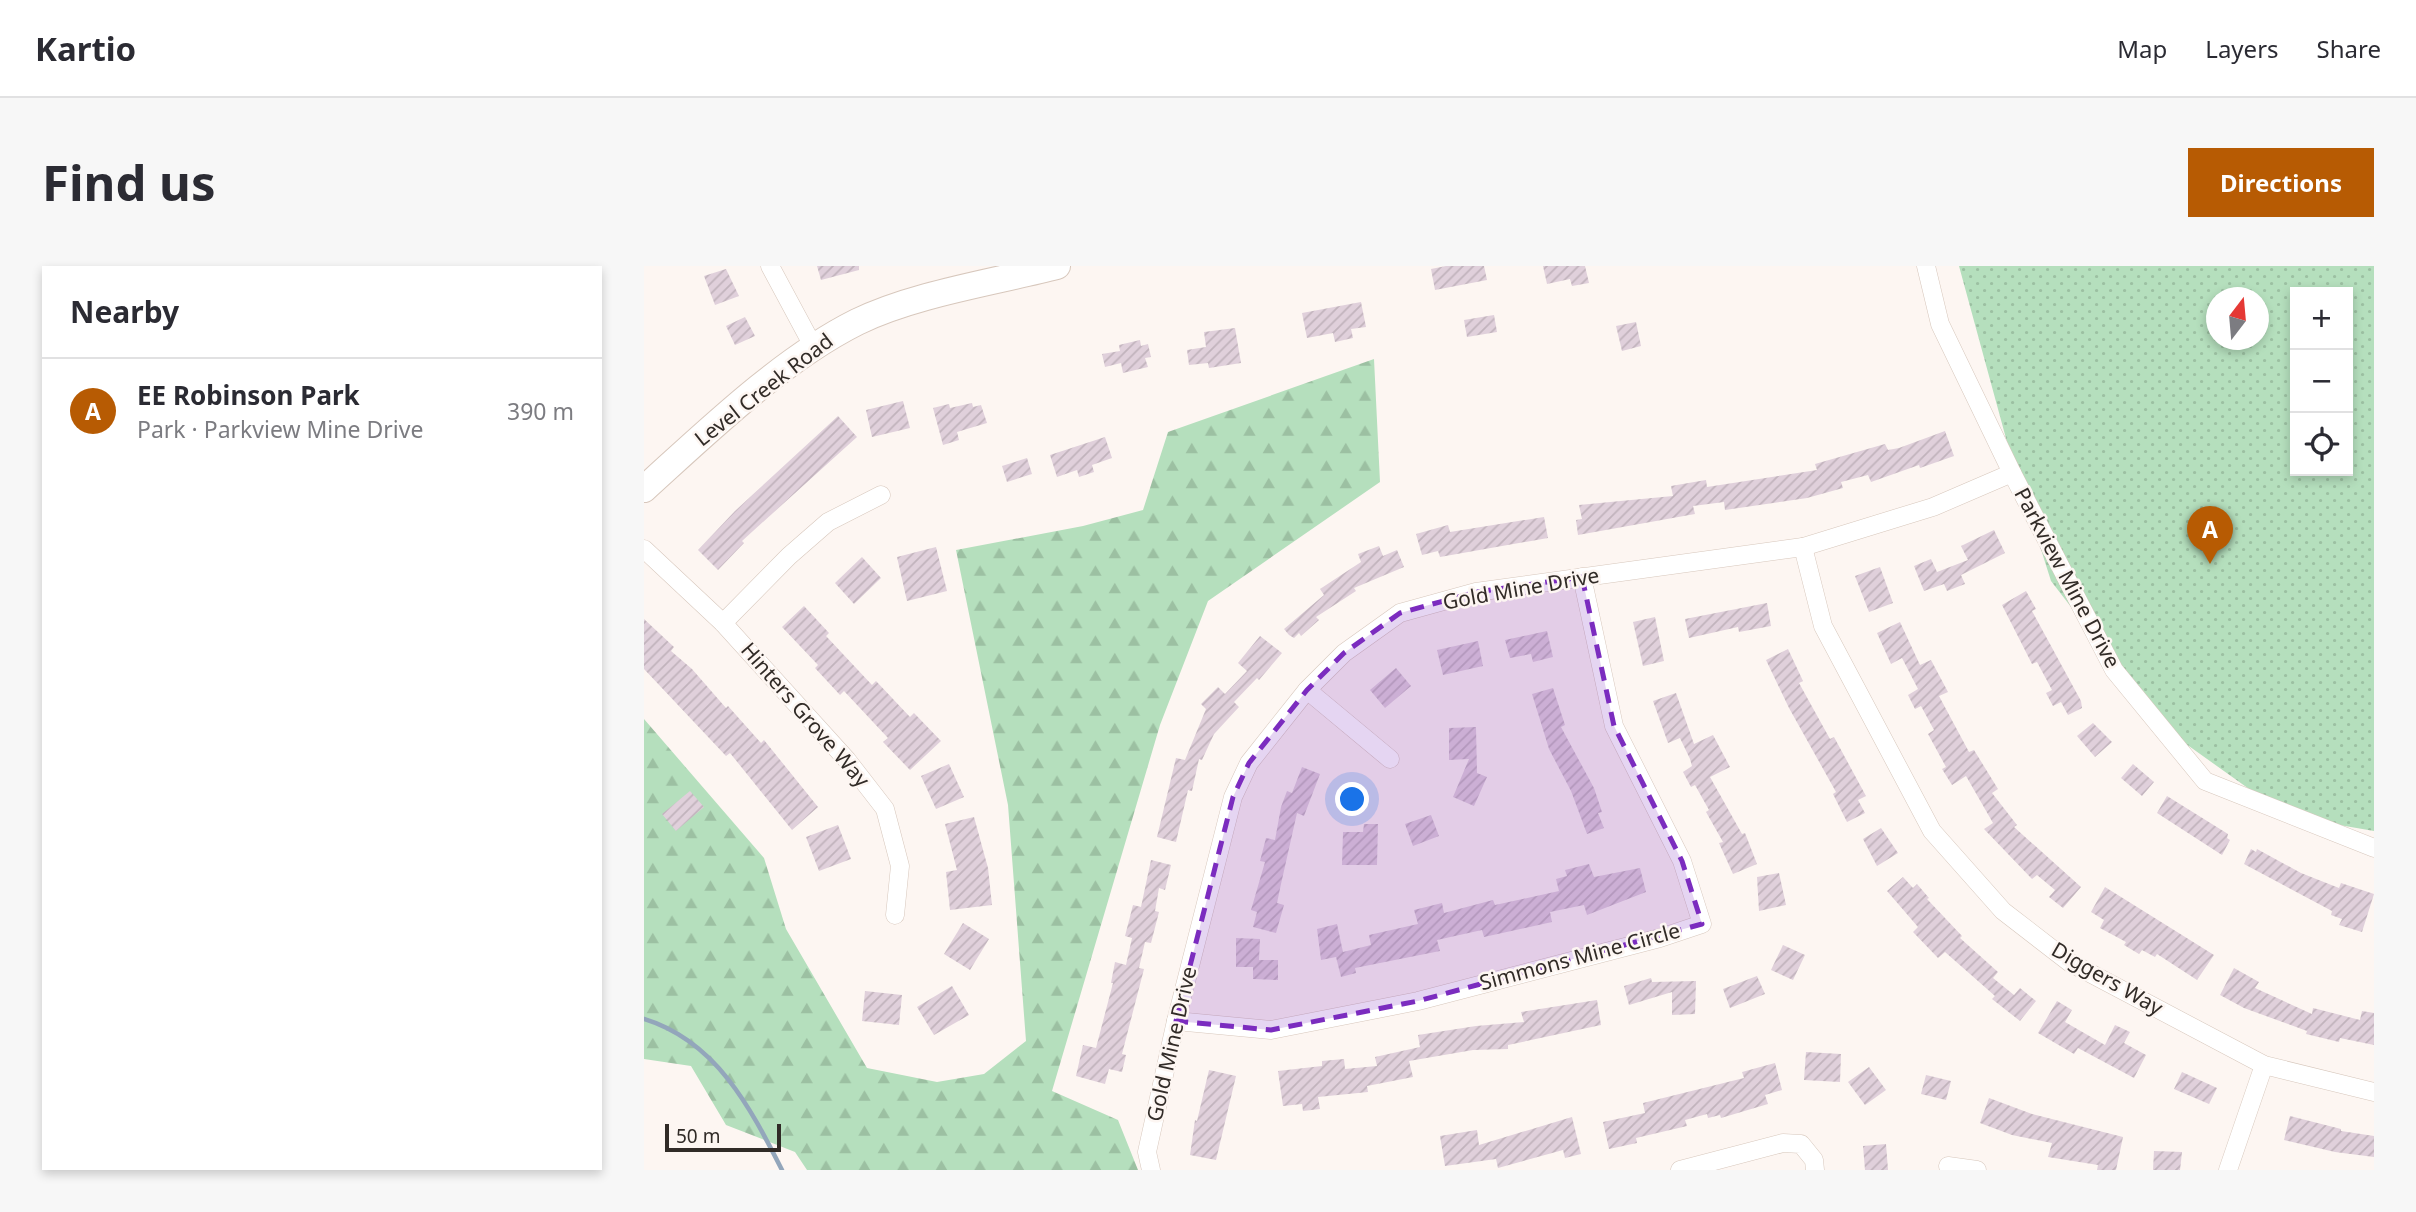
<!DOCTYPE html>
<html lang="en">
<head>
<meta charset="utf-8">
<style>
	:root { --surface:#fff; --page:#f7f7f7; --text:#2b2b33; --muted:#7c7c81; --line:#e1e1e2; --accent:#b75b03 }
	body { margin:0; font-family:"Noto Sans",sans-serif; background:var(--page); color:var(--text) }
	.controls { position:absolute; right:21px; top:21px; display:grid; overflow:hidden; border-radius:0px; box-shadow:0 4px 10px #0003 }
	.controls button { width:63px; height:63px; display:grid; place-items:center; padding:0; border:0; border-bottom:2px solid var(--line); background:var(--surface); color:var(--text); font:35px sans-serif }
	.compass { position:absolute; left:1562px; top:21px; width:63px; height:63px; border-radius:50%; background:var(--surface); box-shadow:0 4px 10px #0003; rotate:16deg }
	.scale { position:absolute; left:21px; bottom:18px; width:116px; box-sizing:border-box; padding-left:7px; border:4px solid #312b27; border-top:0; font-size:19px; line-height:24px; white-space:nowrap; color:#312b27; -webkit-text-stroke:5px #fdf6f2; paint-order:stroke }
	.you { position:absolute; left:709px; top:534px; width:24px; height:24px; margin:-18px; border:5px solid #fff; border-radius:50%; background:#1a73e8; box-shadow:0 0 0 10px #1a73e833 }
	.badge { display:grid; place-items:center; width:46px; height:46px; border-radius:50%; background:var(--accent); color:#fff; font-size:23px; font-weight:700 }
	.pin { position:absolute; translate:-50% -58px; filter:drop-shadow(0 2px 4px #0008) }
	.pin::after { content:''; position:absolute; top:37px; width:24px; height:21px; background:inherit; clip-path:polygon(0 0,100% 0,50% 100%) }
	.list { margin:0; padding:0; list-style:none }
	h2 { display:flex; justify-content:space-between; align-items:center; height:91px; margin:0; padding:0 28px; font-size:30px }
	h2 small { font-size:23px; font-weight:400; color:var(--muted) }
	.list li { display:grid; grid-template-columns:46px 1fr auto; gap:21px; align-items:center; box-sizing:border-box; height:105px; padding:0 28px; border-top:2px solid var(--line) }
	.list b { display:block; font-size:26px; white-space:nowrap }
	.list p { margin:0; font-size:23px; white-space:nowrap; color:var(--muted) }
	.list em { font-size:23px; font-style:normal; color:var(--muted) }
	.icon { flex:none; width:38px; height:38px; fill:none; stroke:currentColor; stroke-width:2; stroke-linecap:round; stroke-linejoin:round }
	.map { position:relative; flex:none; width:1730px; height:904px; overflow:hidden; border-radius:0px }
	header { display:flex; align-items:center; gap:42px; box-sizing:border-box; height:98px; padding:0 35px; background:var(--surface); border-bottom:2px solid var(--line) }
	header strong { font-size:33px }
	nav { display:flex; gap:38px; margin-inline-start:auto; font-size:24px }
	.intro { display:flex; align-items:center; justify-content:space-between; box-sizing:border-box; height:168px; padding:0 42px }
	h1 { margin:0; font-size:49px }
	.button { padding:18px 32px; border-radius:0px; background:var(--accent); color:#fff; font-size:24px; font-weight:700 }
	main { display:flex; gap:42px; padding:0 42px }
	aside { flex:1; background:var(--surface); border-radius:0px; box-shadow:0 4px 10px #0003 }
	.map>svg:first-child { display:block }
	.forest { fill:url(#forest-firs) }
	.park { fill:url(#park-dots); fill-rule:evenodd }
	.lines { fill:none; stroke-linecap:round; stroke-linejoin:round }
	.stream { stroke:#93a6bb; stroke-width:4.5 }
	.building { fill:url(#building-hatch) }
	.street-casing { stroke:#d7c7bc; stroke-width:19 }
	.secondary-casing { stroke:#d7c7bc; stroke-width:28 }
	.street { stroke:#fff; stroke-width:18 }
	.secondary { stroke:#fff; stroke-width:26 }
	.marked { fill:#7b2cbf; fill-opacity:0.2; stroke:#7b2cbf; stroke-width:5; stroke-dasharray:14 9; stroke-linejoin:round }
	.labels { text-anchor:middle; stroke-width:5; stroke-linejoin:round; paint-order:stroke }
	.street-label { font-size:21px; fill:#312b27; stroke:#fdf6f2 }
</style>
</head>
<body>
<header>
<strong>Kartio</strong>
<nav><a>Map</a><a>Layers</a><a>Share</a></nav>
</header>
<div class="intro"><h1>Find us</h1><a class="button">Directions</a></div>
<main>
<aside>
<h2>Nearby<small></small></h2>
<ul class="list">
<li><span class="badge">A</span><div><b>EE Robinson Park</b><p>Park · Parkview Mine Drive</p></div><em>390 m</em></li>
</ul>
</aside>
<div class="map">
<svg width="1730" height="904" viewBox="0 0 1730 904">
	<defs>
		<pattern id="forest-firs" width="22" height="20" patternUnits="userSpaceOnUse" patternTransform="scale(1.75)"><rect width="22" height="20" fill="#b5dfbd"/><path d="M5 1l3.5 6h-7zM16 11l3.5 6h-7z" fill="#9cc0a2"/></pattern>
		<pattern id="park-dots" width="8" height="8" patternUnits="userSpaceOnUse" patternTransform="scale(1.75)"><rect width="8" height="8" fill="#b5dfbd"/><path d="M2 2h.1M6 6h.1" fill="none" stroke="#9cc0a2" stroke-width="1.8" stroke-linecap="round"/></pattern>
		<pattern id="building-hatch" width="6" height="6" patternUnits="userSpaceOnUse" patternTransform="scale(1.75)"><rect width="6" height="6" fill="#e0d0db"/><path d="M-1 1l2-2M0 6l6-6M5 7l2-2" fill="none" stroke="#c1b3bc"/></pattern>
	</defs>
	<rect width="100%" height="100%" fill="#fdf6f2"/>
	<polygon class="forest" points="730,93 736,216 564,335 516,459 408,825 474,854 494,904 163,904 151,886 82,859 47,800 0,793 0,453 120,592 142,663 223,802 293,816 340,808 382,775 364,539 312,284 439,260 499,244 524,166"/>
	<path class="park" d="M1315,0H1730V565L1643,550L1521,463L1407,315L1363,176ZM1651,26H1704V205H1651ZM1573,32H1615V74H1573Z"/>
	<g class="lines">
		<path class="stream" d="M0,753C72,775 106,841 138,904"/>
	</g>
	<g class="building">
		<polygon points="173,0 215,0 215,4 177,14"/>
		<polygon points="802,0 840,0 843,14 791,24 787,3"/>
		<polygon points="899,0 941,0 945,17 928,20 926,13 903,18"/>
		<polygon points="82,3 95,30 71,39 60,10"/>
		<polygon points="717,36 722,61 707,63 709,72 691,76 689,67 663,72 658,47"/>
		<polygon points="850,49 853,66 823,71 820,54"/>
		<polygon points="101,51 111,70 91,79 82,60"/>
		<polygon points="992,56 997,80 978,85 972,60"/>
		<polygon points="591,62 597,97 565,102 564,97 545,99 543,84 562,81 560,66"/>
		<polygon points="496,74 497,80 504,78 507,91 501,92 504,101 479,107 477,97 461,101 458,88 476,85 475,79"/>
		<polygon points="259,135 266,162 228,171 222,144"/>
		<polygon points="328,137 329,141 337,139 343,157 313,166 315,174 299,179 289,142 305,138 306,142"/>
		<polygon points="194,150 213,171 98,275 100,277 74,304 54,284 91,245"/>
		<polygon points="1301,165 1310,190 1276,202 1275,199 1227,216 1224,209 1197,216 1199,222 1163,232 1081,244 1080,236 1049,240 1051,248 934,269 932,254 938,253 935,239 1029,230 1027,220 1062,214 1063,221 1173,204 1171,198 1241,178 1244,184 1255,182"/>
		<polygon points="461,171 468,192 448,199 450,206 435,211 433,204 413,211 406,189"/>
		<polygon points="383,192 388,208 363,216 358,200"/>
		<polygon points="900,251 904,272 796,291 794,285 778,289 772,268 804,259 806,266"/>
		<polygon points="1350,264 1361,287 1317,309 1321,318 1303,325 1300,318 1280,325 1270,300 1287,293 1293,306 1324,294 1317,280"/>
		<polygon points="735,280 739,290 753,284 760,301 710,322 712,325 672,351 675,354 657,370 655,367 650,372 645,369 640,363 680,329 676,323 717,296 714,288"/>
		<polygon points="292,281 303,325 263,335 253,291"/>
		<polygon points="218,291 237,312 210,338 191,317"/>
		<polygon points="1236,301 1249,337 1225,346 1211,310"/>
		<polygon points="1382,325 1392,343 1388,345 1437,435 1438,442 1424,449 1417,436 1409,440 1402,427 1408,424 1393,396 1388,398 1358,339"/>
		<polygon points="1123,337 1127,360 1095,366 1094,361 1045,372 1041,353"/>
		<polygon points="160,340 185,367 182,370 228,419 232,415 266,451 270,447 297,475 266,504 239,476 244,472 200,425 196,429 171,402 174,399 138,361"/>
		<polygon points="1011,351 1020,395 999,400 989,356"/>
		<polygon points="0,353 30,381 27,385 48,403 82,442 84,440 117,477 120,474 174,541 148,564 86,487 82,490 0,403"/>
		<polygon points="1256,356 1276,399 1287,394 1304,426 1295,430 1325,486 1330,484 1354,523 1348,527 1373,559 1370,561 1437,621 1419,642 1405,631 1411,624 1393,609 1388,613 1340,563 1349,557 1322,510 1308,519 1298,503 1302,501 1284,468 1290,464 1277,440 1271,443 1264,429 1274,423 1258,392 1247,398 1233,367"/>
		<polygon points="903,365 909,391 889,396 887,388 866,392 861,374"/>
		<polygon points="616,370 638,387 615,414 613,412 590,436 595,441 570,468 558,494 555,493 548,525 544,524 532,576 513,571 532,492 541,494 562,443 557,438 574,421 581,428 603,405 594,397"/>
		<polygon points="834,375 839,400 799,409 793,384"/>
		<polygon points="1144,383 1159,415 1155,417 1186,473 1190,471 1222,530 1214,534 1221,547 1203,556 1189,528 1192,526 1145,442 1122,394"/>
		<polygon points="752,402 767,420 741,442 726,424"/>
		<polygon points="909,422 921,459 917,461 950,522 958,546 954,547 960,562 943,568 927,525 905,483 888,428"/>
		<polygon points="1032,427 1050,478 1069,469 1086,501 1066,511 1098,568 1101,567 1113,598 1089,608 1075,577 1079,576 1062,546 1065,544 1051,519 1047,521 1039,506 1048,500 1046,493 1036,472 1024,477 1009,435"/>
		<polygon points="1449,457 1468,476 1451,491 1433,470"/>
		<polygon points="832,461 833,507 843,511 830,540 809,531 825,493 805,494 805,462"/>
		<polygon points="305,498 320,531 292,543 277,510"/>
		<polygon points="1489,498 1510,516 1498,530 1477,512"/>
		<polygon points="658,501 676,508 660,550 653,547 637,618 633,637 640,639 632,667 609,661 613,646 607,644 621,596 616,595 622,572 631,574 637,541 643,525 648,527"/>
		<polygon points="46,525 60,541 32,565 18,548"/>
		<polygon points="1523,530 1584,568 1583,572 1586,574 1578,589 1513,547"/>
		<polygon points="787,549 795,570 769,580 761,558"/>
		<polygon points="330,551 344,602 348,639 306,644 302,606 313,604 301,558"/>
		<polygon points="720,558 734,558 733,599 698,599 699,566 719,566"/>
		<polygon points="194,559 207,593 175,605 162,571"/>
		<polygon points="1237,562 1254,587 1233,600 1219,573"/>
		<polygon points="1607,583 1612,586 1613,583 1657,607 1695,622 1697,617 1730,628 1718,666 1695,659 1698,653 1687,649 1688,645 1600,598"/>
		<polygon points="507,594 527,599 521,624 515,622 511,645 515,646 507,677 501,676 495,702 500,703 478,788 482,789 478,806 465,803 461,818 432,810 439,779 452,782 469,717 467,717 471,696 482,699 488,672 481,670 489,639 497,641"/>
		<polygon points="945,598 950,611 996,602 1002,626 943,649 940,639 906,646 908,656 840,671 838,664 793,674 796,685 711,702 712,707 697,711 692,691 677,694 673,663 693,658 699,686 727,679 725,669 774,658 770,644 798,637 800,647 849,634 851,639 915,625 912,613 923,610 921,604"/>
		<polygon points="1135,607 1142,639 1115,645 1113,611"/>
		<polygon points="1259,611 1269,622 1273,618 1285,632 1283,633 1318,670 1316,672 1354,706 1349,712 1370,729 1376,722 1392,735 1376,755 1348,733 1351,730 1301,686 1294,692 1269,666 1274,661 1243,625"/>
		<polygon points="1461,621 1570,689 1553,714 1513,688 1511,691 1498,684 1495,688 1480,679 1482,676 1456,662 1460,654 1447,646"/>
		<polygon points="319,657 345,673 326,704 300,688"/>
		<polygon points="592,672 616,673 615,694 634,694 634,714 609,713 609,701 592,701"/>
		<polygon points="1139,679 1161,689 1149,714 1127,704"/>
		<polygon points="1590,702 1615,716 1611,722 1668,748 1669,742 1716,754 1718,745 1730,747 1730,779 1696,772 1695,776 1662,768 1663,765 1600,742 1576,729"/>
		<polygon points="1113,710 1121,728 1086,742 1079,723"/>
		<polygon points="1007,712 1008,716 1052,715 1051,748 1028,749 1028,726 985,739 980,720"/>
		<polygon points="308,720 325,749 290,769 273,741"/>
		<polygon points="221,725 258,729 255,759 218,755"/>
		<polygon points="953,734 957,759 864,779 864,783 829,784 765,795 769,811 723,820 724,826 674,831 676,843 659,845 658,838 639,840 634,805 678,800 678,795 700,793 701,803 733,800 731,791 776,781 774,769 832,760 880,756 877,746"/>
		<polygon points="1413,735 1428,744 1421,756 1461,779 1471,759 1486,766 1480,777 1502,789 1490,812 1434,782 1430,788 1394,767"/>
		<polygon points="1162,786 1197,788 1196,816 1160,814"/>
		<polygon points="1131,797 1138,824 1121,829 1124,838 1077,852 1076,849 1064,852 1063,848 1041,854 1043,860 992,872 993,877 965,883 959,856 1001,847 999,837 1100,812 1098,806"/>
		<polygon points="1225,801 1242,824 1221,839 1204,816"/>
		<polygon points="565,804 592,810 572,894 546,889 551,854 553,855"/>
		<polygon points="1538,806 1573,822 1565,838 1530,823"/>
		<polygon points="1282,809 1307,815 1302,834 1277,828"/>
		<polygon points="1345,832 1388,848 1479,871 1472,904 1453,904 1454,899 1404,891 1408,877 1368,869 1336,857"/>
		<polygon points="1646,850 1697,863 1697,865 1730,870 1730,891 1691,886 1640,874"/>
		<polygon points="928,851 937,888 921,892 919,884 854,902 852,893 801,900 796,870 833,864 835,879"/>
		<polygon points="1242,878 1244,904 1221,904 1219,880"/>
		<polygon points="1510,885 1538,886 1536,904 1509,904"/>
	</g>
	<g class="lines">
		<defs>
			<g id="street">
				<polyline points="126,0 169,80"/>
				<polyline points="1282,0 1296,58 1368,207 1470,404 1561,515 1730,582"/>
				<polyline points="1159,281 1179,360 1288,565 1359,645 1425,696 1620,799 1730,826"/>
				<polyline points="0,283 79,357 203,494 241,543 256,600 251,649"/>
				<polyline points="79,357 145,290 184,256 237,229"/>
				<polyline points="663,424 746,493"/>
				<polyline points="532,755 627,764 774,735 1016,672 1058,658 1038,595 970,460 938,311"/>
				<polyline points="1304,900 1333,904"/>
				<polyline points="507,904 503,886 532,755 589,531 605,497 663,424 700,387 756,347 832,326 1159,281 1289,241 1368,207"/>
				<polyline points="1036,904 1139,877 1157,878 1170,894 1171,904"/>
				<polyline points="1584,904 1620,799"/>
			</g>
			<path id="secondary" d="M0,223C63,166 137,94 213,56C270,28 351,16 413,0"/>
		</defs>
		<use href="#street" class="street-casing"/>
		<use href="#secondary" class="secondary-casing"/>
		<use href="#street" class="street"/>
		<use href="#secondary" class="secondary"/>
	</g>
	<path class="marked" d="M938,311L970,460L1038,595L1058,658L774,735L627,764L532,755L589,531L605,497L663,424L700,387L756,347L832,326Z"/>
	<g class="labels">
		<g class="street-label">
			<text transform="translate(120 124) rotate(-38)" y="7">Level Creek Road</text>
			<text transform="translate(1423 312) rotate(62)" y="7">Parkview Mine Drive</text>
			<text transform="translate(877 323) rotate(-10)" y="7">Gold Mine Drive</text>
			<text transform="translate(161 449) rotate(49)" y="7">Hinters Grove Way</text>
			<text transform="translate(936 691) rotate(-15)" y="7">Simmons Mine Circle</text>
			<text transform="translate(1463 713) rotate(30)" y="7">Diggers Way</text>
			<text transform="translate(528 778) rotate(-77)" y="7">Gold Mine Drive</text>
		</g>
	</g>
</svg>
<div class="controls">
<button>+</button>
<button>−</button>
<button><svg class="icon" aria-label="locate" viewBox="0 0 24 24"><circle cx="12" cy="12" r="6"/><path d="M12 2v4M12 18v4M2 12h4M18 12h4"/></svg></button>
</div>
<svg class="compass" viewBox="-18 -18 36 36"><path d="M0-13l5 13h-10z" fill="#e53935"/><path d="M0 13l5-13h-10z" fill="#7c7c81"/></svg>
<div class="scale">50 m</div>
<div class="you"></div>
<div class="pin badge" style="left:1566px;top:298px">A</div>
</div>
</main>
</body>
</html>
